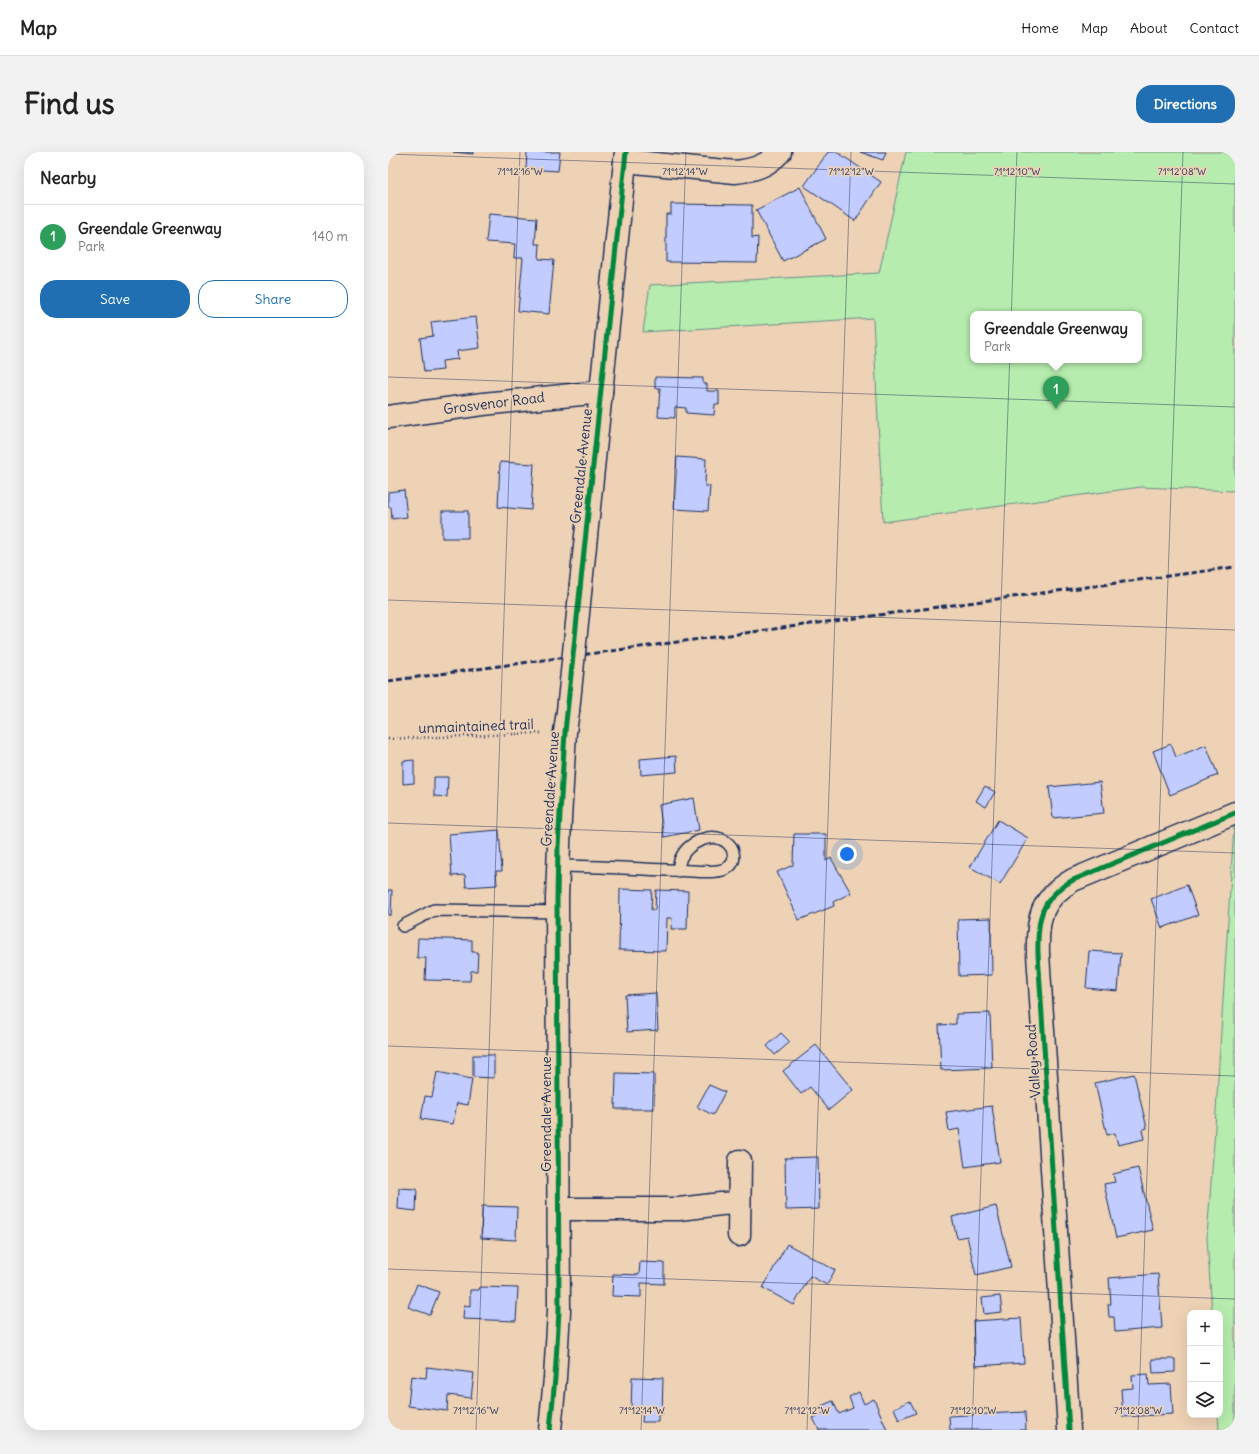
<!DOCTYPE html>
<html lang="en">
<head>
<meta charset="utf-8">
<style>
	:root { --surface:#fff; --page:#f2f2f2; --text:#222; --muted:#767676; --line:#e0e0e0; --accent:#1f6fb2 }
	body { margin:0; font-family:Delius,sans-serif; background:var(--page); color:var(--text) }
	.controls { position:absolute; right:12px; bottom:12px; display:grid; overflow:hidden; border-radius:8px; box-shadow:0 4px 16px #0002 }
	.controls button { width:36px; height:36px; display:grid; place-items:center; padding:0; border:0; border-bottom:1px solid var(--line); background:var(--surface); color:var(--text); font:20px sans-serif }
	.you { position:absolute; left:459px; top:702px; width:14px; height:14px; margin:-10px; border:3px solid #fff; border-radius:50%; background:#1a73e8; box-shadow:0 0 0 6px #1a73e833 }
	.badge { display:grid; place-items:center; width:26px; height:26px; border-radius:50%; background:var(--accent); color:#fff; font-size:13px; font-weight:700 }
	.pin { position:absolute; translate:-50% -33px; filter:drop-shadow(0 1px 2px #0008) }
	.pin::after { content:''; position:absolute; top:21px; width:14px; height:12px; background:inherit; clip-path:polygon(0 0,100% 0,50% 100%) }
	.popup { position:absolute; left:582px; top:159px; width:172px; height:52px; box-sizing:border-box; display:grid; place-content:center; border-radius:8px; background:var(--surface); filter:drop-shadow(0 1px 3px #0005); font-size:13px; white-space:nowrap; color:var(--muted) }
	.popup b { font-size:15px; color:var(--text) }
	.popup::after { content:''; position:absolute; left:50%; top:100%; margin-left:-8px; border:8px solid transparent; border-top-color:var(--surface) }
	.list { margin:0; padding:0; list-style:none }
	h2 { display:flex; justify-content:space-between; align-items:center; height:52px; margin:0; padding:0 16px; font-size:17px }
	h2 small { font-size:13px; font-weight:400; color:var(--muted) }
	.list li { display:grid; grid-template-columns:26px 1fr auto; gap:12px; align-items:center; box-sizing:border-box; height:64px; padding:0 16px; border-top:1px solid var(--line) }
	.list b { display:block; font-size:15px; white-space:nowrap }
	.list p { margin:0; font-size:13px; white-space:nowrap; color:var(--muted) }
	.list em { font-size:13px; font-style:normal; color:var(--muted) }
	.actions { display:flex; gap:8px; padding:12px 16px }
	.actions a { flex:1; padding:9px 0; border:1px solid var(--accent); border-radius:16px; text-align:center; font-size:14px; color:var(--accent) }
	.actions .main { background:var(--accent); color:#fff }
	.icon { flex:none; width:22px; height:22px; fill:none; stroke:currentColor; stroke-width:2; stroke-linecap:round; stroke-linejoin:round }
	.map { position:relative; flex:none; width:847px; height:1278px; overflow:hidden; border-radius:16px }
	header { display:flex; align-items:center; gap:24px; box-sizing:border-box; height:56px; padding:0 20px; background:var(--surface); border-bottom:1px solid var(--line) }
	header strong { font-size:19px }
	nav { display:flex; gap:22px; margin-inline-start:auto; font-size:14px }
	.intro { display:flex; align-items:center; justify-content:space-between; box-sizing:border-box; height:96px; padding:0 24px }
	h1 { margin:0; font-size:28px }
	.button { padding:10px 18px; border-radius:16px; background:var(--accent); color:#fff; font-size:14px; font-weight:700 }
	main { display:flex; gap:24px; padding:0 24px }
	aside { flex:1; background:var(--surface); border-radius:16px; box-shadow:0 4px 16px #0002 }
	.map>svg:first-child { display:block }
	.green { fill:#b6ecae; stroke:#688e86; fill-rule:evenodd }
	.building { fill:#c2ccfe; stroke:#1b2f5e }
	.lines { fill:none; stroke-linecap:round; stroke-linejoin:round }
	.lane-casing { stroke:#1b2f5e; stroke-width:14 }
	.street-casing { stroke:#1b2f5e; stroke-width:25 }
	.secondary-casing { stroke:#1b2f5e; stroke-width:25 }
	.path { stroke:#1b2f5e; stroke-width:2.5; stroke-dasharray:1 3; stroke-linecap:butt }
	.lane { stroke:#eed2b5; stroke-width:11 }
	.street { stroke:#eed2b5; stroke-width:22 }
	.secondary { stroke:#eed2b5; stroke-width:22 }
	.rail { stroke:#1b2f5e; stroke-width:3; stroke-dasharray:6 3; stroke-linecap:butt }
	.secondary-bridge-casing { stroke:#1b2f5e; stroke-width:25; stroke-linecap:butt }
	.secondary-bridge { stroke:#eed2b5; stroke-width:22 }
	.cycleway-casing { stroke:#eed2b5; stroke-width:8 }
	.cycleway { stroke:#00873e; stroke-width:5 }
	.ticks { fill:none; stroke:#1b2f5e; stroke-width:1; stroke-opacity:0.45 }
	.labels { text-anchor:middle; stroke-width:3.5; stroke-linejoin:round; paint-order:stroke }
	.street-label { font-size:14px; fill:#1b2f5e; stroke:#eed2b5 }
	.ticks-label { font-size:10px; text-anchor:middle; fill:#1b2f5e; stroke:#eed2b5; stroke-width:3.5; stroke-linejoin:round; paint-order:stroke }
</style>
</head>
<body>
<header>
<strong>Map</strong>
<nav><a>Home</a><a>Map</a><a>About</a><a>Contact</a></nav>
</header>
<div class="intro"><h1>Find us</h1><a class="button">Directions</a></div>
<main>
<aside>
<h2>Nearby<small></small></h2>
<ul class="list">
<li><span class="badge" style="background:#2e9e5b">1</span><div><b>Greendale Greenway</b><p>Park</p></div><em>140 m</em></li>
</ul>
<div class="actions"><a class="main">Save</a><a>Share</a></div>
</aside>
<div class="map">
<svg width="847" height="1278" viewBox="0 0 847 1278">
	<rect width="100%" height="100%" fill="#eed2b5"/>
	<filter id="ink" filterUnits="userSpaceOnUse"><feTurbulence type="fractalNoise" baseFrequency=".025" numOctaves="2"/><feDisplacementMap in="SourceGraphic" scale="8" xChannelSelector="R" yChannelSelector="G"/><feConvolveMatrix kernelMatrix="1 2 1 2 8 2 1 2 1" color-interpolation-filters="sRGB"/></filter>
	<g filter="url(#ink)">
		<g class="green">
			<path d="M518,0H847V339L753,335L495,370L485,166L255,180L262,133L491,121ZM585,162H751V208H585Z"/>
			<polygon points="847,658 847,1278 831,1278 830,1263 832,1263 832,1161 824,1161 819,1085 826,991"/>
		</g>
		<g class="building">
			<polygon points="65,0 85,0 85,2"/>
			<polygon points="139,0 172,0 170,19 138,17"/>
			<polygon points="440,0 449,0 493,30 467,69 416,34"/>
			<polygon points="472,0 498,0 495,8"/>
			<polygon points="412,35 438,87 395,109 368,58"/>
			<polygon points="283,52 364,53 364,86 370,85 369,111 278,110 278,62 283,62"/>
			<polygon points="101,62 149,66 147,92 152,92 151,107 166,108 161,162 130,159 135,106 126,106 127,92 98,90"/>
			<polygon points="88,165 92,196 69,199 70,207 54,209 55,218 36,220 32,186 45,184 43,170"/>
			<polygon points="267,225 315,226 315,232 319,232 319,239 331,239 331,253 327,252 326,263 298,261 298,256 287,255 287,266 270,265 272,236 267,236"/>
			<polygon points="289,305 318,307 317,334 322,334 320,359 286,357"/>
			<polygon points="112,310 146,312 143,358 110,355"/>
			<polygon points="16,338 19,365 4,367 3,355 0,355 0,340"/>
			<rect x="54" y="359" width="26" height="27"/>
			<polygon points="783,592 788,605 818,593 830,623 782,643 765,599"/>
			<polygon points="288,604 289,620 253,623 252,607"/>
			<polygon points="26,608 26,631 15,632 15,609"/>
			<polygon points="46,625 60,625 59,645 46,644"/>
			<polygon points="712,630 716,661 665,666 661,635"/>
			<polygon points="597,634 607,640 598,655 588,649"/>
			<polygon points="306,646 311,678 276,685 271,653"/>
			<polygon points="610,668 640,686 612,732 582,715"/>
			<polygon points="111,678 114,719 108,719 109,733 78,735 77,723 64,724 61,682"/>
			<polygon points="406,682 438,682 438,709 443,706 463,741 445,750 446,754 411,768 389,720 405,713"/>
			<polygon points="799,733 810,763 774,776 763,747"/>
			<polygon points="232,737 264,738 263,758 267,758 268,738 300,739 299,777 283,777 284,766 279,766 278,799 231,798"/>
			<polygon points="0,738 4,738 3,763 0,763"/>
			<polygon points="603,766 604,823 571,824 570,767"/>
			<polygon points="30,786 84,788 84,800 90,800 89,819 83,819 82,829 37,828 38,806 29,806"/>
			<polygon points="701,799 733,801 730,839 698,836"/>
			<polygon points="268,841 270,878 239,880 237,843"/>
			<polygon points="602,861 604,916 553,918 551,873 568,872 568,862"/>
			<polygon points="393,881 402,890 387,903 379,894"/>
			<polygon points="428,893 465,938 441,958 422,935 413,942 395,919"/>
			<polygon points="85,903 106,903 106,926 85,925"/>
			<polygon points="49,920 84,927 80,953 69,951 65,972 33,967 37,944 44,945"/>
			<polygon points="228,921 266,922 266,957 227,957"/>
			<polygon points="746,922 759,976 754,978 756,987 730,993 727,981 719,983 707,931"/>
			<polygon points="321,933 337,940 325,963 309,955"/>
			<polygon points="604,954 612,1010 577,1015 571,977 561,979 558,960"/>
			<polygon points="430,1005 431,1057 398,1058 397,1006"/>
			<polygon points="750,1016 765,1078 728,1086 716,1032 727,1030 725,1022"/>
			<polygon points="11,1036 29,1037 28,1059 10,1057"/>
			<polygon points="94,1054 129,1055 128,1088 93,1086"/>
			<polygon points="608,1054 623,1115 588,1123 579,1084 569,1086 564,1065"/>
			<polygon points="399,1092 447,1118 439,1133 422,1124 406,1153 375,1136"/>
			<polygon points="252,1110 276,1111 276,1132 253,1131 253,1145 224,1144 225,1122 251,1123"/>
			<polygon points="770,1122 774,1176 727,1180 726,1165 721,1165 720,1152 723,1152 721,1126"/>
			<polygon points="29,1132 51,1140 42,1163 20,1155"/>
			<polygon points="92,1135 130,1136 128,1169 75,1167 76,1153 82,1154 82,1138 91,1138"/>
			<polygon points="612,1144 614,1160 596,1162 594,1146"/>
			<polygon points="633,1166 636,1211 587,1214 585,1169"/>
			<polygon points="764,1207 787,1207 787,1220 765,1221"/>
			<polygon points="39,1215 86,1221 83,1246 60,1243 59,1259 20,1254 23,1224 38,1226"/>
			<polygon points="760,1222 761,1233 783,1232 785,1262 735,1265 733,1237 745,1236 744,1223"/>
			<polygon points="244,1225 275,1226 274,1263 270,1262 270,1270 254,1270 255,1260 243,1260"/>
			<polygon points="471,1240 476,1252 486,1247 499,1278 431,1278 425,1266 436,1261 433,1254 445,1249 451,1262 465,1256 461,1245"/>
			<polygon points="522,1249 528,1261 511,1268 506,1256"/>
			<polygon points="637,1260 638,1278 562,1278 561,1264"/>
		</g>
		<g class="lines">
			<defs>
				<g id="lane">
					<path d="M170,714C215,714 259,718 304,719C318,720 351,723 345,700C344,694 338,689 333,687C319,682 300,692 294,704C291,708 291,714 290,719"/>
					<polyline points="15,774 46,758 170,760"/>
				</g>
				<g id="street">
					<path d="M237,9L347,20C366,18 379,14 392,0"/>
					<polyline points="0,265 95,252 213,240"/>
					<polyline points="171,1057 291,1057 333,1052 351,1051"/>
					<polyline points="351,1083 352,1009"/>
					<path d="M681,1278L650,802C649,767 652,747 685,728L847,661"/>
				</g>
				<g id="secondary">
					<polyline points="193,432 238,0"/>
					<polyline points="162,1278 167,1226 171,1159 169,746 172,667 177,580 180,559"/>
				</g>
			</defs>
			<use href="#lane" class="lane-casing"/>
			<use href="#street" class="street-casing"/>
			<use href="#secondary" class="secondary-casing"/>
			<polyline class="path" points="0,587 153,581"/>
			<use href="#lane" class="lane"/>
			<use href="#street" class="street"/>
			<use href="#secondary" class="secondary"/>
			<polyline class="rail" points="0,529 847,415"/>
			<defs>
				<polyline id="secondary-bridge" points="180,559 193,432"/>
			</defs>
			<use href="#secondary-bridge" class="secondary-bridge-casing"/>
			<use href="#secondary-bridge" class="secondary-bridge"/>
			<defs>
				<g id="cycleway">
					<polyline points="162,1278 167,1226 171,1159 169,746 170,695 177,580 238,0"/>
					<path d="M681,1278L650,802C649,767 652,747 685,728L847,661"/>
				</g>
			</defs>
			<use href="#cycleway" class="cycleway-casing"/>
			<use href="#cycleway" class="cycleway"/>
		</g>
	</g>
	<path class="ticks" d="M0,2L847,32M0,225L847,255M0,448L847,478M0,671L847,701M0,894L847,924M0,1117L847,1147M88,1278L132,0M253,1278L298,0M419,1278L463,0M584,1278L629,0M750,1278L795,0"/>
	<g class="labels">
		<g class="street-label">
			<text transform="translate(106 251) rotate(-7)" y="5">Grosvenor Road</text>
			<text transform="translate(193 314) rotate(-84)" y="5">Greendale Avenue</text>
			<text transform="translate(88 574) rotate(-2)" y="5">unmaintained trail</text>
			<text transform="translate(162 637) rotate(-86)" y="5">Greendale Avenue</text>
			<text transform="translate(645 909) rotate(-94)" y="5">Valley Road</text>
			<text transform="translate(158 962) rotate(-90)" y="5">Greendale Avenue</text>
		</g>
	</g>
	<g class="ticks-label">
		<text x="132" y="23">71°12'16"W</text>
		<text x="297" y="23">71°12'14"W</text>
		<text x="463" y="23">71°12'12"W</text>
		<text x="629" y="23">71°12'10"W</text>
		<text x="794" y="23">71°12'08"W</text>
		<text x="88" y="1262">71°12'16"W</text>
		<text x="254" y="1262">71°12'14"W</text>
		<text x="419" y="1262">71°12'12"W</text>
		<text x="585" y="1262">71°12'10"W</text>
		<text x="750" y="1262">71°12'08"W</text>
	</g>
</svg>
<div class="controls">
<button>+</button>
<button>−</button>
<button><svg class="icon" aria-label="layers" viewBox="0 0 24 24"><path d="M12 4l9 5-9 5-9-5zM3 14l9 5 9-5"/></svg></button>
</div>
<div class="you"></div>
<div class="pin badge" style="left:668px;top:257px;background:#2e9e5b">1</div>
<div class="popup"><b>Greendale Greenway</b>Park</div>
</div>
</main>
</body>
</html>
